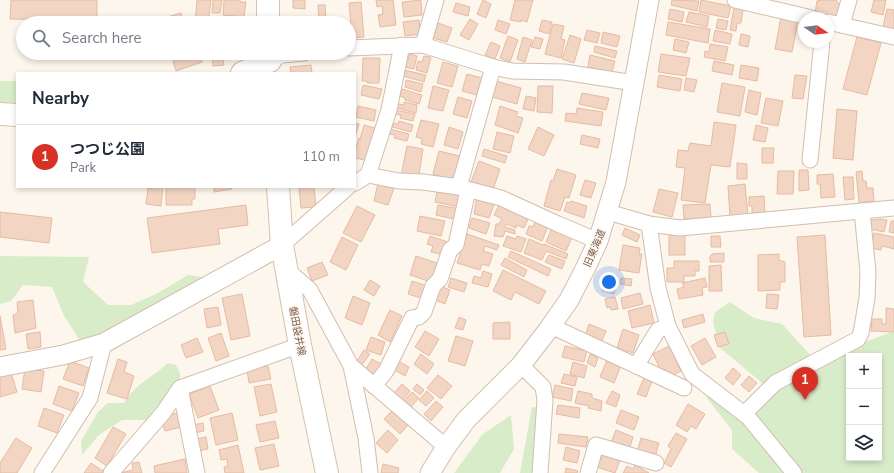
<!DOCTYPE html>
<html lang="en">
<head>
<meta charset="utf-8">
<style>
	:root { --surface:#fff; --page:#f6f6f7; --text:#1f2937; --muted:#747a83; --line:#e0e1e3; --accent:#d93025 }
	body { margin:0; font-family:"Nunito Sans","Noto Sans JP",sans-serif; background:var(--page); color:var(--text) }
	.controls { position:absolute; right:12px; bottom:12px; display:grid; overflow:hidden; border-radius:0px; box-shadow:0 2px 6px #0003 }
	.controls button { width:36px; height:36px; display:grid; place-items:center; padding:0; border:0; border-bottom:1px solid var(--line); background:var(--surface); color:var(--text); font:20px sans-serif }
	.compass { position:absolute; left:798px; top:12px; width:36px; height:36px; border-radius:50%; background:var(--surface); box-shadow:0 2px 6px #0003; rotate:103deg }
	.you { position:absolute; left:609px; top:282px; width:14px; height:14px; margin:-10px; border:3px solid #fff; border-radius:50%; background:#1a73e8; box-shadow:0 0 0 6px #1a73e833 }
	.badge { display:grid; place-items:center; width:26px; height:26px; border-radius:50%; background:var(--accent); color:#fff; font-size:13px; font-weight:700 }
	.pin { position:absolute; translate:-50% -33px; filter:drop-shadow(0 1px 2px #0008) }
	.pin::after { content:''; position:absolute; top:21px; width:14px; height:12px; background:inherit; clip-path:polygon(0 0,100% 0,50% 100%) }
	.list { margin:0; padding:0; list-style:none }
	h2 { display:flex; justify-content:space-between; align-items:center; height:52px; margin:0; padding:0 16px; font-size:17px }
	h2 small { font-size:13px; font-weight:400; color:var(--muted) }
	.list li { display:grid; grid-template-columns:26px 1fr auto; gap:12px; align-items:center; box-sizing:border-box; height:64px; padding:0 16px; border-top:1px solid var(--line) }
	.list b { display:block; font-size:15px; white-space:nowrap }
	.list p { margin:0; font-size:13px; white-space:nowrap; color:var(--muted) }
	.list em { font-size:13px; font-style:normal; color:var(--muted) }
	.icon { flex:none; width:22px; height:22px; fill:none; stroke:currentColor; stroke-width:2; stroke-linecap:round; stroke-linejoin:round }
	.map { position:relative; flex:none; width:894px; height:473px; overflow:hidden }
	.search { position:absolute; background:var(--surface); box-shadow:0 2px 6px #0003; left:16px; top:16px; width:340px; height:44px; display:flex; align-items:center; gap:10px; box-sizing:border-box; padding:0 14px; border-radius:22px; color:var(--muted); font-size:15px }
	.panel { position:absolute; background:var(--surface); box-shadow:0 2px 6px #0003; left:16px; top:72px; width:340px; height:116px; border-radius:0px }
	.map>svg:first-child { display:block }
	.green { fill:#d8ecc9; fill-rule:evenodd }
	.building { fill:#f3d5c3; stroke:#e6bba3 }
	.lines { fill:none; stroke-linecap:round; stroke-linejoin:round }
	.minor-casing { stroke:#d1beb0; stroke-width:17 }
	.tertiary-casing { stroke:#d1beb0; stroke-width:21 }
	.secondary-casing { stroke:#d6c0b0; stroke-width:24 }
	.minor { stroke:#fff; stroke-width:15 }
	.tertiary { stroke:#fff; stroke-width:19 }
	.secondary { stroke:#fff; stroke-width:22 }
	.labels { text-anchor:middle; stroke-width:3.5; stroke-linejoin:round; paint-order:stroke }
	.street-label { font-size:10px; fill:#7a5c4d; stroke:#fffaf3 }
</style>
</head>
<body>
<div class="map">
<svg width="894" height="473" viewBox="0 0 894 473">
	<rect width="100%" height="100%" fill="#fdf6ec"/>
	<g class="green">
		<polygon points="0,81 17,81 17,115 0,114"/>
		<polygon points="0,256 89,257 83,282 108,305 131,305 156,294 188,275 207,278 85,348 64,316 52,287 23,285 11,301 0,304"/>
		<path d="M730,302L754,318L782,324L816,361L894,331V473H759L732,449V430L706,397H714L739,409L767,387L720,348L713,323L715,312ZM849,356H879V458H849Z"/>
		<path d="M168,363L176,365L180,373V388L151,420H122L99,435L82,455L81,441L98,412L108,403H124C134,385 153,377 168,363Z"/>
		<polygon points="532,407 553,409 541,473 520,473"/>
		<polygon points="511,415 514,449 500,473 454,473 483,434"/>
	</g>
	<g class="building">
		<polygon points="11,0 97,0 97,20 10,19"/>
		<polygon points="197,0 211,0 208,23 195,23"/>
		<polygon points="213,0 222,0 220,13 212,13"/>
		<polygon points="224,0 240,0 240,2 246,2 244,17 223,15"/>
		<polygon points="293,0 305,0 305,9 293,8"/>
		<polygon points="376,0 393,0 396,25 380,27 378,15 383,14 382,6 377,7"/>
		<polygon points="421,0 422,15 404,17 402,2"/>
		<polygon points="483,0 491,4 486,18 477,14"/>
		<polygon points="515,0 533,0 527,22 521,20 521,22 510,20"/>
		<polygon points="672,0 699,1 697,11 671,5"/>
		<polygon points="701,0 731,6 728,18 699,12"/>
		<polygon points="822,0 836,0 841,7 839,17 815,13 817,1"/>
		<polygon points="874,0 886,0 883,15 871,12"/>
		<polygon points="361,2 364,37 352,38 349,3"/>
		<polygon points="456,3 470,7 468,16 453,12"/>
		<polygon points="318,5 325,5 326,21 319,21"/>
		<polygon points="734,7 743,10 741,23 737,23 736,31 730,30"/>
		<polygon points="670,9 684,12 682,22 668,19"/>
		<polygon points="887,9 894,10 894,30 883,27"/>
		<polygon points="689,12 709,16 707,27 686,22"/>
		<polygon points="181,13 184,23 147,23"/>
		<polygon points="781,17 798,20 792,52 775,49"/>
		<polygon points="470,19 478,24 469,40 460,35"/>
		<polygon points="718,19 728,21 726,30 716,28"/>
		<polygon points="419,20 420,34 405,36 403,22"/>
		<polygon points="498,20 510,24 506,34 495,30"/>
		<polygon points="542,20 552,22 549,34 539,31"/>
		<polygon points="668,22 710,29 708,43 666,35"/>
		<polygon points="438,23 452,28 447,42 433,38"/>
		<polygon points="553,24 564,26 561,39 565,40 561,58 545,54"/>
		<polygon points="587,30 600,33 597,43 584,40"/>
		<polygon points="715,30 732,34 730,44 713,41"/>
		<polygon points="603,32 620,36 617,47 601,43"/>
		<polygon points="741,34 750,36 748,47 739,45"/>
		<polygon points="570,35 581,39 574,63 562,59"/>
		<polygon points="508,36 518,40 510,62 500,58"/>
		<polygon points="523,37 532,40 525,62 517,59"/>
		<polygon points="535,37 543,39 540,49 531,47"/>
		<polygon points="857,37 881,43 867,95 843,89"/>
		<polygon points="675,39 689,42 686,53 673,50"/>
		<polygon points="491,42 500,46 495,59 485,55"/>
		<polygon points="710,44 728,47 725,61 704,57 705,51 709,52"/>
		<polygon points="595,46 617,51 615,58 594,52"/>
		<polygon points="174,53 200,53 202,62 176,71 173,61 176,59"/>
		<polygon points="212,53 222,53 224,65 213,66"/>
		<polygon points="228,53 247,53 248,56 236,58 234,53 228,55"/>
		<polygon points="410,54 417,56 414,69 404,67 406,60 408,60"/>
		<polygon points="661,54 690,58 686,76 658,72"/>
		<polygon points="590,55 615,61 612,72 588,67"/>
		<polygon points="424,56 431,57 427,73 416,70 418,61 422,62"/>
		<polygon points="363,58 380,58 379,83 367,83 367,81 362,81"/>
		<polygon points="714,61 734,65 732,75 712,71"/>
		<polygon points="443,62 458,66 452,87 437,83"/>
		<polygon points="311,65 312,73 291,73 290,67"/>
		<polygon points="741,65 759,68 757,81 739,78"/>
		<polygon points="404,70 426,75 424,82 403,76"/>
		<polygon points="467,74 482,78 477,95 462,91"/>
		<polygon points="659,75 682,79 680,91 657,87"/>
		<polygon points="795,75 807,76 803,99 792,98"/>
		<polygon points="686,78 697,80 694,92 684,90"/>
		<polygon points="406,80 423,84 421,92 405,87"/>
		<polygon points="496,81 521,88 517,104 492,97"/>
		<polygon points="722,83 745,87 740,116 717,112"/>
		<polygon points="363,85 382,89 379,99 361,95"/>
		<polygon points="433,86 449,90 443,111 428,108"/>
		<polygon points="538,86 553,86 552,113 537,112"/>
		<polygon points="402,89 422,95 419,104 405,100 405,98 400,96"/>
		<polygon points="749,90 761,93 757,115 745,112"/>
		<polygon points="582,93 609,98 606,110 579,104"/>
		<polygon points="526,96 536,98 534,111 523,109"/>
		<polygon points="458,97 472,101 467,118 453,114"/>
		<polygon points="766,98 783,101 778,126 761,123"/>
		<polygon points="404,102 417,105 416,113 397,108 398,104 404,105"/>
		<polygon points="358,106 376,110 374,121 356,117"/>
		<polygon points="500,106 518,112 516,116 523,118 518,133 495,125"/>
		<polygon points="577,108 603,112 601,126 565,121 566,113 576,114"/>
		<polygon points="837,109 857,111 853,160 833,158"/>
		<polygon points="396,110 415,114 413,121 400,118 401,115 395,114"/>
		<polygon points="421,120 439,124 433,147 421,144 422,139 416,137"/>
		<polygon points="399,121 413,125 411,132 392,127 393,123 398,124"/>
		<polygon points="714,122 736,125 730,167 711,165 705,203 681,200 685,168 676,167 678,150 688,151 690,143 711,146"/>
		<polygon points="355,123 359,124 355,137"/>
		<polygon points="364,125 378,129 369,161 355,158 355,151 359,138 360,139"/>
		<polygon points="756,125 768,128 765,142 753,140"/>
		<polygon points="449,127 463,132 458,149 444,145"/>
		<polygon points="538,127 554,135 544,156 528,149"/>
		<polygon points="390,129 409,134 407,141 394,138 395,135 389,134"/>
		<polygon points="497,132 514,136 510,153 493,149"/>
		<polygon points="582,135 600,139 598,148 580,144"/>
		<polygon points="407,146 423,149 419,175 411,174 411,177 401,176"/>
		<polygon points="762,148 774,148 773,163 762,163"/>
		<polygon points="484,149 507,156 505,163 482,156"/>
		<polygon points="439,151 460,156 454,180 433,174"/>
		<polygon points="479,161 500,169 493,190 471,182"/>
		<polygon points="737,163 747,164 747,179 737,179"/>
		<polygon points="557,169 576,175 569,198 565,197 560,211 544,206 551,180 553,181"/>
		<polygon points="799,170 808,170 809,190 799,191"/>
		<polygon points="778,171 794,171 793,194 777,194"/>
		<polygon points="862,171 863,181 866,181 867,188 873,188 874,201 859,203 856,172"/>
		<polygon points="833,174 835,197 821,198 820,184 817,184 817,175"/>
		<polygon points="843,177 853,177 854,199 845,200"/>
		<polygon points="585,180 596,183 591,198 580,195"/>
		<polygon points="378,183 394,188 388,205 374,201"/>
		<polygon points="745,184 748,215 730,217 728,186"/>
		<polygon points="152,187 163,187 161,206 146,204 148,188 152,189"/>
		<polygon points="166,187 195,187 195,199 192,199 192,205 166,205"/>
		<polygon points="214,187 232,187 232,189 214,192"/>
		<polygon points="299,187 314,187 316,207 301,208"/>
		<polygon points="438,187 463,192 460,207 435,202"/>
		<polygon points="659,189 678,193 672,217 653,212"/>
		<polygon points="764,196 765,213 752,214 752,206 749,206 749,197"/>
		<polygon points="477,197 495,202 489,218 474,214"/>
		<polygon points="501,201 530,215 524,228 517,225 516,228 506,224 505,227 515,230 515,234 505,231 503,237 494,236 496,224 499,224 502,219 494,215"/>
		<polygon points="571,201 587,206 584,218 564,211 567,202 570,203"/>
		<polygon points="710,204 711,218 684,219 683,205"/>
		<polygon points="246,205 248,225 218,229 220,244 152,253 147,218"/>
		<polygon points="438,205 461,209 458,220 436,215"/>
		<polygon points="357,206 375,215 361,242 343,233"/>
		<polygon points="0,212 52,218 49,243 0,237"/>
		<polygon points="420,216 445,221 441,236 417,231"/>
		<polygon points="472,218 490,223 486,234 469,228"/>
		<polygon points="536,219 549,224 542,241 526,234 529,226 533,227"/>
		<polygon points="881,219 887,220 884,232 870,229 871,220"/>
		<polygon points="891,221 894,221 894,233 889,232"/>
		<polygon points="552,228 572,237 566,251 546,242"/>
		<polygon points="625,228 640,235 637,242 622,235"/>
		<polygon points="874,233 894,237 894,249 882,246 881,250 871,248"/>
		<polygon points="467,234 499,245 497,250 485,246 483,251 493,254 489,266 482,264 480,270 457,263"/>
		<rect x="669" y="235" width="16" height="20"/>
		<polygon points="825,235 831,335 804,337 797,237"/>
		<polygon points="430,236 448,242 444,255 431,252 433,246 427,244"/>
		<polygon points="507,236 516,239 517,236 526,239 521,252 503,246"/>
		<polygon points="711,236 720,236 721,247 711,247"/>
		<polygon points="342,237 358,245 346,270 330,262"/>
		<polygon points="529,239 543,245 544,244 568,254 566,259 546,251 542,260 524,253"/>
		<polygon points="623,245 640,248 639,254 642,254 639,273 619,270"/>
		<polygon points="511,251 551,269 548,276 508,257"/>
		<polygon points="724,253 724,262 710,262 710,256 712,255 712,254"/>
		<polygon points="779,254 779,260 785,262 785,282 780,282 780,290 758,291 758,255"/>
		<polygon points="549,255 565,261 562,269 545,262"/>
		<polygon points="416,256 437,263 431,282 410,275"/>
		<polygon points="505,258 527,270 524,277 501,265"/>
		<polygon points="674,261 699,261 699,271 695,271 695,276 684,276 684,282 667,282 667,268 674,268"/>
		<polygon points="322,262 328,275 312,281 307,268"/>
		<polygon points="721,265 722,291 709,291 709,266"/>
		<polygon points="503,270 546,291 539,304 515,292 511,300 493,291"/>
		<polygon points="483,271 492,274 488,287 472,283 474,276 481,278"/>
		<polygon points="607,273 617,276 616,283 605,280"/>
		<polygon points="451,278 467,283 464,292 448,287"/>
		<polygon points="621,278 632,279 631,286 620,284"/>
		<polygon points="705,278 707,287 702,288 703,295 679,299 677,289 684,287 682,283"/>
		<polygon points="370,280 380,286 374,296 364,290"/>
		<polygon points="412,281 428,286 424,299 408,294"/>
		<polygon points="604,282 616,285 614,294 602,291"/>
		<polygon points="440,286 450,290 445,304 435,300"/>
		<polygon points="640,293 643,304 623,309 621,298"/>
		<polygon points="242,294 250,336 231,340 222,298"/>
		<polygon points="767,294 779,295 777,309 766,308"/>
		<polygon points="353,296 370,303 362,325 345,318"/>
		<polygon points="615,297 618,309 611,310 610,307 607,308 605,299"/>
		<polygon points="33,300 36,328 15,333 13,315 18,313 17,302"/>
		<polygon points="650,305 654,323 632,328 628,311"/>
		<polygon points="218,307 221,325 207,328 204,309"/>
		<polygon points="886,308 894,309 894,332 871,331 872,319 882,319 882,324 886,324"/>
		<polygon points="390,310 402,316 390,342 378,335"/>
		<polygon points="703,314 705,322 684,328 682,320"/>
		<polygon points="0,316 6,349 0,350"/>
		<polygon points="459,317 466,320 463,330 455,328"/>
		<polygon points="510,322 510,339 493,339 493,323"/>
		<polygon points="589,324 606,331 601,343 585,337"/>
		<polygon points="623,329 639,335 633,353 617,348"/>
		<polygon points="425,331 439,339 429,356 415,347"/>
		<polygon points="40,332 41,347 28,349 26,334"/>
		<polygon points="725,332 729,344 718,347 714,335"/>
		<polygon points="221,333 229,356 216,361 208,338"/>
		<polygon points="456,336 473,341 465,366 448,361"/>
		<polygon points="371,337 385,342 381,355 366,350"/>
		<polygon points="197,338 203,352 186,358 181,345"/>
		<polygon points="705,338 716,357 702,365 691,346"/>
		<polygon points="565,346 587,351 584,362 562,357"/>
		<polygon points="669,346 681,371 669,377 665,369 661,371 653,354"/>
		<polygon points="364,350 370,354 362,365 357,361"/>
		<polygon points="421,354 434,364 427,374 414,364"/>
		<polygon points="590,354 598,358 595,367 587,363"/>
		<polygon points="118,359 127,362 124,372 134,376 127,399 107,393"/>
		<polygon points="372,359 383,365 375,378 364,372"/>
		<polygon points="607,360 621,365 614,383 600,377"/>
		<polygon points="70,361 89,368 83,386 63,379"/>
		<polygon points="398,361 409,367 405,376 393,369"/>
		<polygon points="573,362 587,366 584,378 570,374"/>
		<polygon points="268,366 271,379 249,383 247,370"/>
		<polygon points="733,368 741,375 733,385 725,378"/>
		<polygon points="25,369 44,371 41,392 22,389"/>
		<polygon points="11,373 17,392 0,397 0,377"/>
		<polygon points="564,374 577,377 575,386 561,383"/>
		<polygon points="438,375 452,386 441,399 427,388"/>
		<polygon points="749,376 757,383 749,392 741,385"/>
		<polygon points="644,378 652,381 646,397 637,394"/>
		<polygon points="271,384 277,412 260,416 254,387"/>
		<polygon points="402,384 410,391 402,401 394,393"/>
		<polygon points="417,384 424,390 420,395 413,389"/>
		<polygon points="555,385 573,389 571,401 552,397"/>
		<polygon points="59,386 79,393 72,411 53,404"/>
		<polygon points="210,386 219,410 198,418 189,394"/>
		<polygon points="427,391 434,398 426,406 419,400"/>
		<polygon points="578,391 592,394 592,398 602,401 601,411 588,408 589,406 575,403"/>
		<polygon points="612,391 620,395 616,407 606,403"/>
		<polygon points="412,392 419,398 410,408 403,402"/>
		<polygon points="436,401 443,407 431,421 424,414"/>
		<polygon points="688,404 705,414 696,429 691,426 687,432 676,425"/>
		<polygon points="558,405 580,408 579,418 556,414"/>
		<polygon points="44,408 64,415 57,433 38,426"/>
		<polygon points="393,410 409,424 400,434 384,419"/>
		<polygon points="621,410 639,417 634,430 616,423"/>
		<polygon points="177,413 181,427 165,431 162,422 168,420 167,416"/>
		<polygon points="232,413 238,440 216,445 210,418"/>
		<polygon points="275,421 279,438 260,442 256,425"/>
		<polygon points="203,423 204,431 194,433 193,425"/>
		<polygon points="113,427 126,434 107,466 95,458"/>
		<polygon points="388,430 398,440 387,453 376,443"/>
		<polygon points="616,430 633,437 629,450 611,443"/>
		<polygon points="676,433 687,439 671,467 664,463 671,449 668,446"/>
		<polygon points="559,434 588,437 586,447 558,443"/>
		<polygon points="206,437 208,449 198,451 196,439"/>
		<polygon points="16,438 32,448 17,473 0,473 0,463"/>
		<polygon points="641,438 659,443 655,457 637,452"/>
		<polygon points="274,444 279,466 260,470 255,448"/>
		<polygon points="238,445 244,473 225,473 224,467 228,466 227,459 221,460 219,450"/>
		<polygon points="566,447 580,451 577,463 563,460"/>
		<polygon points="603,454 620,460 615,473 597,467"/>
		<polygon points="185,459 187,473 155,473 154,466"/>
		<polygon points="139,462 142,473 120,473 133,470 132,463"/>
		<polygon points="91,463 103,471 102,473 84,473"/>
		<polygon points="383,464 399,468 398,473 381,473"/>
		<polygon points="635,465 649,473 623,473 627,466 633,469"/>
		<polygon points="566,468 578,471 577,473 565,473"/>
	</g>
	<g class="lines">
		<defs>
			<g id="minor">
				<polyline points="735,0 812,18"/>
				<polyline points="828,22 894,37"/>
				<polyline points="842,25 849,0"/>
				<polyline points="423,45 436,0"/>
				<polyline points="349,48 423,45 493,67 512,71 564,72 634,83"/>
				<polyline points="270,61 282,55 304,53"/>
				<polyline points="810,160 822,42"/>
				<polyline points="368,175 399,181 423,182 459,187 501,198 558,224 598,241"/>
				<polyline points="355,183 368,175 389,110 402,45"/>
				<polyline points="459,187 493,67"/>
				<polyline points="608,212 649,224 680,228 894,208"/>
				<polyline points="649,224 658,288 668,326 692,374 748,417 794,473"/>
				<polyline points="282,245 348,187"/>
				<polyline points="287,270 310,290 351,366 446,447"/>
				<polyline points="551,326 684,388"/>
				<polyline points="521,365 543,387 545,400 540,473"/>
				<polyline points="351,366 366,438 370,473"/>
				<polyline points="636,366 658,330 668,326"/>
				<polyline points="374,386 386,371 412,318 419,317 424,312 433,286 440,279 450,250 456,245 468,190"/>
				<polyline points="180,388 197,473"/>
				<polyline points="744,414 775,383 858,339 861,333 867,298 868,272 862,211"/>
				<polyline points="42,473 90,398 104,343"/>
				<polyline points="111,473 163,413 180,388 300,345"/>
				<polyline points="588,473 596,445 656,463"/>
			</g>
			<g id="tertiary">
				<polyline points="0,367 63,355 104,343 282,245"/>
				<polyline points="430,473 446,447 466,420 521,365 548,330 569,300 586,267 598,241 616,182 649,0"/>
			</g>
			<g id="secondary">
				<polyline points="268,0 268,23"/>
				<polyline points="242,73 270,61"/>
				<polyline points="0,114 17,115"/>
				<polyline points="278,187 282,245 300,345 327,473"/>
			</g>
		</defs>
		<use href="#minor" class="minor-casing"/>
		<use href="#tertiary" class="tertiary-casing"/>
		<use href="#secondary" class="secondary-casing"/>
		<use href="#minor" class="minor"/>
		<use href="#tertiary" class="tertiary"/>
		<use href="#secondary" class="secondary"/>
	</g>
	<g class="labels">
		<g class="street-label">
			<text transform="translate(594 248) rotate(-67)" y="4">旧東海道</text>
			<text transform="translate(298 331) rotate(79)" y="4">磐田袋井線</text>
		</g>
	</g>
</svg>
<div class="controls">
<button>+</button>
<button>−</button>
<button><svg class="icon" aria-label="layers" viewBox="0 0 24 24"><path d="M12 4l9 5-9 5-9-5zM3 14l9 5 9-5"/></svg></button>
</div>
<svg class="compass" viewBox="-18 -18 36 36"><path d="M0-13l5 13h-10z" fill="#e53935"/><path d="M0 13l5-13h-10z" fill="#747a83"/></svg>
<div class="you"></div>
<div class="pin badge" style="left:805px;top:400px">1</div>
<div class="search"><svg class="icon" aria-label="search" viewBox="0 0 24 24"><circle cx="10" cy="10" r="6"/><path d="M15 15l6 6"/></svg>Search here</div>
<section class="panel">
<h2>Nearby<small></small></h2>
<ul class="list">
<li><span class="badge">1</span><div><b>つつじ公園</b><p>Park</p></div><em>110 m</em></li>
</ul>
</section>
</div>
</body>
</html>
